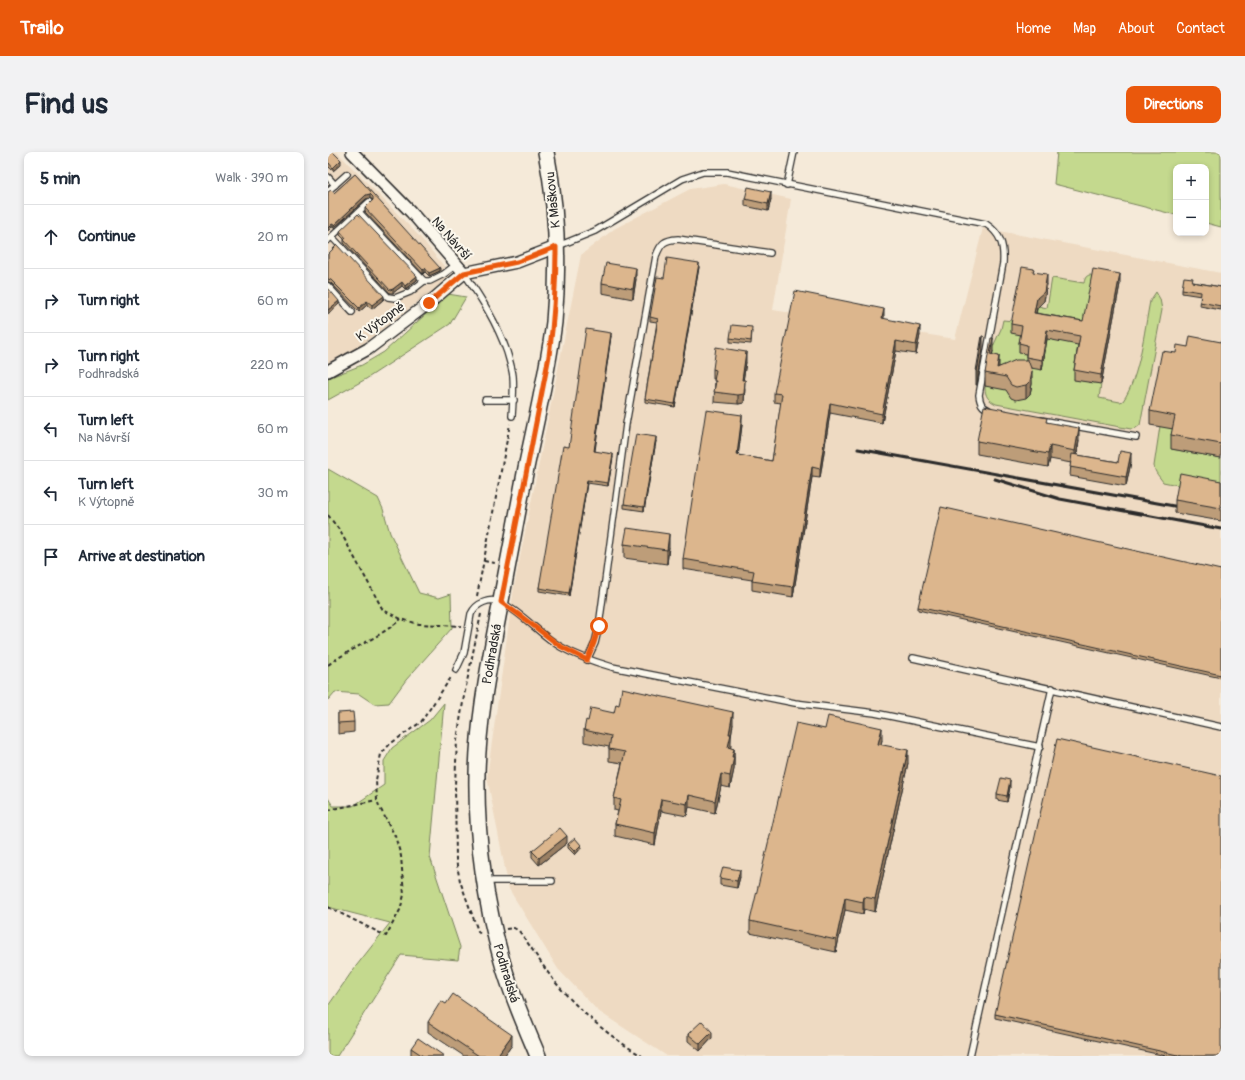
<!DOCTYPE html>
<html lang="en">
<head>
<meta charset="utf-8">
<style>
	:root { --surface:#fff; --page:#f2f2f3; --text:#1f2937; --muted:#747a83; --line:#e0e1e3; --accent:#ea580c }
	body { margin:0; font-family:Pangolin,sans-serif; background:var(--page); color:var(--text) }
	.controls { position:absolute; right:12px; top:12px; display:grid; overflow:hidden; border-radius:8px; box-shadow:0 2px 6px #0003 }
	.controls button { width:36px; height:36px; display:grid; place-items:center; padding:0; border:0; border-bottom:1px solid var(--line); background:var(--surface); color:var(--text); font:20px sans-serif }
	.stop { position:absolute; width:12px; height:12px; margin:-9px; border:3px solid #ea580c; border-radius:50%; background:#fff }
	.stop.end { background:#ea580c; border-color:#fff; box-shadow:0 1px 4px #0008 }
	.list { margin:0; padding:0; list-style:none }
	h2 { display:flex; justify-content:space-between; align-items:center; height:52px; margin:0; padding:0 16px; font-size:17px }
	h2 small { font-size:13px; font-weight:400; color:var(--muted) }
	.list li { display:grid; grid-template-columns:26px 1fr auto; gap:12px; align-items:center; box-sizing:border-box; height:64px; padding:0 16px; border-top:1px solid var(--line) }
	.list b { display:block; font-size:15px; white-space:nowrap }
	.list p { margin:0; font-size:13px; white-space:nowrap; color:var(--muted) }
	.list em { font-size:13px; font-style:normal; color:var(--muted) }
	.icon { flex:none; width:22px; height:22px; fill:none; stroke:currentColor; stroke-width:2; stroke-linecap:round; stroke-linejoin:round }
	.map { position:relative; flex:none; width:893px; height:904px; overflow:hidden; border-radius:8px }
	header { display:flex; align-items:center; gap:24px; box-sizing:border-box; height:56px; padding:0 20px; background:var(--accent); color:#fff }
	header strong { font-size:19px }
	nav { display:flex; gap:22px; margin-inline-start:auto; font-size:14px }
	.intro { display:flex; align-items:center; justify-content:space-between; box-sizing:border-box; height:96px; padding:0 24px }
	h1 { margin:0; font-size:28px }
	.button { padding:10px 18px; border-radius:8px; background:var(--accent); color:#fff; font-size:14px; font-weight:700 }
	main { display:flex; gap:24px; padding:0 24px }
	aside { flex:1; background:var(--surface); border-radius:8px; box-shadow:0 2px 6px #0003 }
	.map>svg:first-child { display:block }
	.built { fill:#eedac2 }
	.green { fill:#c4d98e; stroke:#78825c }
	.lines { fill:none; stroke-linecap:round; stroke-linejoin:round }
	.lane-casing { stroke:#2b2b2b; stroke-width:8 }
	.street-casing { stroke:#2b2b2b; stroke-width:14 }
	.secondary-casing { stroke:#2b2b2b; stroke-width:18 }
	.path { stroke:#2b2b2b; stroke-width:2; stroke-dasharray:4 3; stroke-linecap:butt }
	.lane { stroke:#fbf7ec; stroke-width:5.5 }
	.street { stroke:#fbf7ec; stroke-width:11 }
	.secondary { stroke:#fbf7ec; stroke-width:15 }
	.rail { stroke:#2b2b2b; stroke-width:3 }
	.wall { fill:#bd9d79; stroke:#2b2b2b }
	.shaded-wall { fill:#9a7f63; stroke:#2b2b2b }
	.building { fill:#dcb68d; stroke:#2b2b2b }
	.route { stroke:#ea580c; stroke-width:5 }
	.labels { text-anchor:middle; stroke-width:4; stroke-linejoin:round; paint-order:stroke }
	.street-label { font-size:13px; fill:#2b2b2b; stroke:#fbf7ec }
</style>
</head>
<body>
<header>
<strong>Trailo</strong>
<nav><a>Home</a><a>Map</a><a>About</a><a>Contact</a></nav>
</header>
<div class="intro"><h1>Find us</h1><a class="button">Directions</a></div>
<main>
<aside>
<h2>5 min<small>Walk · 390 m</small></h2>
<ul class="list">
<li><svg class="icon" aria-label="ahead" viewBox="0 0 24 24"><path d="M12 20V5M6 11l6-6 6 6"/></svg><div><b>Continue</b></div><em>20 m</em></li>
<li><svg class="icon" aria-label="right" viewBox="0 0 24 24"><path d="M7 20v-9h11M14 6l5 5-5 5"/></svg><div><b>Turn right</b></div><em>60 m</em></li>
<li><svg class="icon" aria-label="right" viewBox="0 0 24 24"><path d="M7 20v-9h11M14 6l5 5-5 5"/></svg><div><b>Turn right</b><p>Podhradská</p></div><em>220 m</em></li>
<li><svg class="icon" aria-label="left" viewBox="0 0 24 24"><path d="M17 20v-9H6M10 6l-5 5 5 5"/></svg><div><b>Turn left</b><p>Na Návrší</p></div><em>60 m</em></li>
<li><svg class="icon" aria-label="left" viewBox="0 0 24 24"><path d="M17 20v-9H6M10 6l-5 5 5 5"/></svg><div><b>Turn left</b><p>K Výtopně</p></div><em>30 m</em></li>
<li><svg class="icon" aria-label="arrive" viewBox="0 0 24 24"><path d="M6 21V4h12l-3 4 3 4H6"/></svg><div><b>Arrive at destination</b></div></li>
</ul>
</aside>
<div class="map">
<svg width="893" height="904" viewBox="0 0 893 904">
	<rect width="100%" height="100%" fill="#f5ead9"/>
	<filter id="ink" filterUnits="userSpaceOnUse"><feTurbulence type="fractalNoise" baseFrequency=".025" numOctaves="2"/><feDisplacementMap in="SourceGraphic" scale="8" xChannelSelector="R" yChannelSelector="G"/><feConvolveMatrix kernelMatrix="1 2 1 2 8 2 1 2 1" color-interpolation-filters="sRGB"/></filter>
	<g filter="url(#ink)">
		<g class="built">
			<polygon points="0,0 9,0 93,86 124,124 32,194 0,212"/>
			<polygon points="396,32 463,47 445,158 627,187 655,76 893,121 893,904 339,904 270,859 230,817 181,737 159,625 186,435 253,103 286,77 362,37"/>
		</g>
		<g class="green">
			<polygon points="729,0 893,0 893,75 878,71 878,15 848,15 848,63 726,32"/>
			<path d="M762,123L787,128L746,227L773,232L771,246L792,250L795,249C812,224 816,180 822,149L828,140L832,147L834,158L812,273L808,276L803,277L668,252C660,248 657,244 657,235L658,234L665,200L663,199L673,177L675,168L706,171L710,154L719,156L724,126L756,131C757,127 757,124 762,123Z"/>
			<polygon points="120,142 138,145 122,172 38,227 0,248 0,226 34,213 56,200"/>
			<path d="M832,274L847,277L844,297L893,306V342L835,330C831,324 827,321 826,314Z"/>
			<polygon points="0,317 50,346 55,357 62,381 91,441 111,446 123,442 124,476 78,528 61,551 46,552 31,542 7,540 0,548"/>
			<polygon points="116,551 102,705 132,795 130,808 73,803 9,904 0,904 0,854 25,818 62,771 0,755 0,646 5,654 25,654 56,633 56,609 64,596 102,568"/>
		</g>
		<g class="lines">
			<defs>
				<g id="lane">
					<polyline points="0,25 7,33"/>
					<polyline points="459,33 466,0"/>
					<polyline points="0,39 19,22"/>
					<polyline points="31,60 96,129"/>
					<polyline points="4,85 60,145 67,146 82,140 96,129 102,129 116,122 129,112"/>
					<polyline points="0,88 41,50"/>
					<path d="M230,94L267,79L354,27L375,20H399L658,72C673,82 676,93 675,111L651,243C652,251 654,255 661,258"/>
					<path d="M136,121C153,146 169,171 179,200C181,207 184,216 185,224C186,237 185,250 184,264"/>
					<polyline points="0,134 24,160"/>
					<polyline points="157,248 186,248"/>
					<polyline points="713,268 808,285"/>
					<polyline points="585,506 893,575"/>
					<path d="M259,508L267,491L271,474L298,272L328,104C333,91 336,88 350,87L442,101"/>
					<path d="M128,518L136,501L143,462C148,451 162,445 174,451C196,462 212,483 233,495C249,504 267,510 284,515L467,551L547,561L712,595"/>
					<polyline points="157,729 224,729"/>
					<polyline points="642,904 724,536"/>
				</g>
				<g id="street">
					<polyline points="24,0 83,60 136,121"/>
					<polyline points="0,219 40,197 101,151 136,121 189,110 228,95"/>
				</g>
				<g id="secondary">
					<path id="s1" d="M210,904C197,873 183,842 174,809C157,749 148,684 149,622C150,572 159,524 168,475C178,422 188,369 198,316C208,268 220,219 226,170C231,114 229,55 218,0"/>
				</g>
			</defs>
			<use href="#lane" class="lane-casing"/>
			<use href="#street" class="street-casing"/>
			<use href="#secondary" class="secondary-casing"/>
			<g class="path">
				<polyline points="0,363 12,379 55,458 73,467 91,472 133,474"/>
				<polyline points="156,409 167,411"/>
				<polyline points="149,444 182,272"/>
				<polyline points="153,462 136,544 129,588 127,633 128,708 132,729 150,779 152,782 154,782"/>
				<path d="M0,513C23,496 51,486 73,467"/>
				<polyline points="0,658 49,648"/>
				<polyline points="0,755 58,784 72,758 76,743 73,704 67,684 51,654 49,648 48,628 53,602 62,592 93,570 124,524"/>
				<path d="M178,777L186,776L191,779C204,796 215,815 228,831C252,860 282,885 314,904"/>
			</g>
			<use href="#lane" class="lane"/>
			<use href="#street" class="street"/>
			<use href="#secondary" class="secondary"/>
			<g class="rail">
				<polyline points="530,297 857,356"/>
				<polyline points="667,327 732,347 893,377"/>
			</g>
		</g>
		<g class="wall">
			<polygon points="0,0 13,12 5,19 1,15 0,16"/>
			<polygon points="27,22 112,119 101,124 97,120 95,122 37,60 37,56 45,48 42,46 38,47 6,76 4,75 0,79 0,40 6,41"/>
			<polygon points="417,47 443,47 440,59 417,54"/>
			<polygon points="12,79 89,128 78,137 77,137 74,134 65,141 62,141 16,91 16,87 12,83"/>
			<polygon points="0,102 56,147 44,157 39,153 31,160 3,131 0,130"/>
			<polygon points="371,115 347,255 317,250 317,247 329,170 322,169 322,165 336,126"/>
			<polygon points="706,120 719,132 716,149 709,156 708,161 755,169 792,132 773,232 746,228 746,218 750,193 719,187 714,218 703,216 704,232 702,242 698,246 688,248 683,246 678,238 657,234 657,221 665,199 664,203 671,215 698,208 698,202 691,201 691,191 693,183 683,181 683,172"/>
			<polygon points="308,127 305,147 274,141 274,131"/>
			<polygon points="865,130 893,135 893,158 872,154 873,144 854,141 854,137"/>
			<polygon points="556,167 592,183 588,202 568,199 554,271 502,261 492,326 484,325 465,445 424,438 424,428 355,417 355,407 414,273 410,303 444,309 453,251 446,250 446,241"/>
			<polygon points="424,179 423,192 402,190 402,186"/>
			<polygon points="283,184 267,299 285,305 280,334 259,331 241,444 211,439 211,436 241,295"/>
			<polygon points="893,190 893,306 843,297 843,283 845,277 822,273 822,259 848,201 860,195"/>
			<polygon points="655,198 649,233 648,233 648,219"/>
			<polygon points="418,210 415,228 417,238 416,251 410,252 386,250 387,227 385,227 385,217"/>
			<polygon points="719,270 751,288 749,303 790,310 803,310 798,334 742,324 743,311 722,307 720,315 649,302 649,289"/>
			<polygon points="328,289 316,359 296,356 296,352"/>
			<polygon points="893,329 893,369 847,361 847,348"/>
			<polygon points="296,392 341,395 339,412 296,406"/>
			<polygon points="893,418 893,526 590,458 590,455"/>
			<polygon points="10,561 26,570 26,580 10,582"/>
			<polygon points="286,561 405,572 403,585 402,596 406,597 406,617 402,636 393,634 387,661 361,655 359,664 333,659 327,693 287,684 287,672 290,659 286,658 286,646 294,611 281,609 281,595 256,590 256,578 260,569"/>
			<polygon points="497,577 554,588 553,592 580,611 547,760 536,757 535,762 517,758 508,800 422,781 422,769"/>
			<polygon points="682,635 679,650 669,648 669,642"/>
			<polygon points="239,691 211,713 204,705 204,699"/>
			<polygon points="240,692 253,696 247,703 240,696"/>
			<polygon points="412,725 409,736 392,733 392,726"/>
			<polygon points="118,852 184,893 176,904 136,904 100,880 100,870"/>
			<polygon points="667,862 893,904 838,904 667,866"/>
			<polygon points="360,882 384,886 372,899 360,889"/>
			<polygon points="83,896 116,904 83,904"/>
		</g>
		<g class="shaded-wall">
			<polygon points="13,8 13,12 5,19 5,16"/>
			<polygon points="443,40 443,47 440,59 440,52"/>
			<polygon points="42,42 42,46 38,47 6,76 6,73 38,43"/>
			<polygon points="4,72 4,75 0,79 0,76"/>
			<polygon points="371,111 371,115 347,255 347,252"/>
			<polygon points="97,116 97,120 95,122 95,118"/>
			<polygon points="112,116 112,119 101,124 101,121"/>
			<polygon points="308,116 308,127 305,147 305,137"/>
			<polygon points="719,122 719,132 716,149 709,156 706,171 706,161 709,146"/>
			<polygon points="792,122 792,132 773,232 773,223"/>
			<polygon points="89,124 89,128 77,137 77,134"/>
			<polygon points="74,130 74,134 65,141 65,137"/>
			<polygon points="56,144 56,147 44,157 44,153"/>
			<polygon points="11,149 11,152 0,162 0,158"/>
			<polygon points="39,149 39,153 31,160 31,156"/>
			<polygon points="556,157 556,167 554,166"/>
			<polygon points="592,174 592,183 588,202 588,193"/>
			<polygon points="719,178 719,187 714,218 714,208"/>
			<polygon points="283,181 283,184 266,302 266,299"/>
			<polygon points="655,184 655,198 649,233 649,219"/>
			<polygon points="665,186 665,199 662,216 662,202"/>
			<polygon points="568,189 568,199 554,271 554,262"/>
			<polygon points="418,200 418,210 414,237 414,228"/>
			<polygon points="671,204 671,217 669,216"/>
			<polygon points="704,219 704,232 702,242 698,246 698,233"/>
			<polygon points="417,228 416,251 410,252 410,243"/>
			<polygon points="502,251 502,261 492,326 492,317"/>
			<polygon points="414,263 414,273 409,313 409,303"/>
			<polygon points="751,276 751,288 747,311 747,299"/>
			<polygon points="328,285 328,289 316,359 316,355"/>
			<polygon points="722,294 722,307 720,315 720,302"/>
			<polygon points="803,301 803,310 798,334 798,325"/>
			<polygon points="285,302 285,305 280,334 280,331"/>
			<polygon points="484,315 484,325 465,445 465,435"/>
			<polygon points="259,328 259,331 241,444 241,441"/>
			<polygon points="341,382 341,395 339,412 339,398"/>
			<polygon points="405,560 405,572 403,585 403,594 400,607 401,582"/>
			<polygon points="554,576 554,588 550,604 550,592"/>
			<polygon points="406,597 406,617 402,636 402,624 404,605"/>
			<polygon points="580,598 580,611 547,760 547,747"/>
			<polygon points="393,622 393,634 387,661 387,649"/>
			<polygon points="682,628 682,635 679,650 679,644"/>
			<polygon points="361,643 361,655 359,664 359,652"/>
			<polygon points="333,647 333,659 327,693 327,681"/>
			<polygon points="239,684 239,691 211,713 211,706"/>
			<polygon points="253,693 253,696 247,703 247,699"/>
			<polygon points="412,718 412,725 409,736 409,729"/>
			<polygon points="536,745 536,757 535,762 535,750"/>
			<polygon points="517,746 517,758 508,800 508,788"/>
			<polygon points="384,880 384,886 372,899 372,892"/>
			<polygon points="184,883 184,893 176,904 171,901"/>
		</g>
		<g class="building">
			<polygon points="0,0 5,0 13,8 5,16 1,11 0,12"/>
			<polygon points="27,22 112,116 101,121 97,116 95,118 37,56 45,48 45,45 42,42 38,43 6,73 4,72 0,76 0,40 3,38 6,41"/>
			<polygon points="420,35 443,40 440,52 417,47"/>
			<polygon points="30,62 89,124 78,133 77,134 74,130 65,137 62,138 16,88 18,86 12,79"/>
			<polygon points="9,93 56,144 44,153 39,149 31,156 3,128 0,127 0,102"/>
			<polygon points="339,106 371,111 347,252 317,247 330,167 322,165 329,125 336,126"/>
			<polygon points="278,111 308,116 305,137 274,131"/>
			<polygon points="694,115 706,117 705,120 719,122 716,140 709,146 706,161 755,169 765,117 792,122 773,223 746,218 752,184 719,178 714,208 698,205 699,193 691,191 694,174 683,172"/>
			<polygon points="856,125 865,126 864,130 893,135 893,154 872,150 873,140 854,137"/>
			<polygon points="0,136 11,149 0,158"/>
			<polygon points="467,139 556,157 554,166 592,174 588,193 568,189 554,262 502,251 492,317 484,315 465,435 424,429 426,419 355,407 378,258 414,263 409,303 444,309 454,242 446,241"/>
			<polygon points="404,173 424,175 423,189 402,186"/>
			<polygon points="258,177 283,181 266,299 285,302 280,331 259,328 241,441 211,436 235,294 241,295"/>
			<polygon points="654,184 655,184 649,219 648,219"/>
			<polygon points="862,184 893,190 893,292 843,283 847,264 822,259 834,199 848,201 849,193 860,195"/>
			<polygon points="663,186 665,186 662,202 671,204 669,216 688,208 700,208 704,219 702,229 698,233 688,235 683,233 678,225 657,221"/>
			<polygon points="388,195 418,200 414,228 417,228 416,242 410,243 386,240 388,229 386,229 388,218 385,217"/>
			<polygon points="656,254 719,266 718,270 751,276 747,299 722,294 720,302 649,289"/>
			<polygon points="308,282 328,285 316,355 296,352"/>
			<polygon points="792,299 803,301 798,325 742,315 744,302 790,310"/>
			<polygon points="852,321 893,329 893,356 847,348"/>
			<polygon points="613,355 893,418 893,523 590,455"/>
			<polygon points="299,376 341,382 339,398 296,392"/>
			<polygon points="294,536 405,560 401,582 403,582 400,595 406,597 404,605 406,605 402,624 393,622 387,649 361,643 359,652 333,647 327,681 287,672 293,648 286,646 297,600 281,597 283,584 256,578 258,568 260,569 263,556 286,561 288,552 291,553"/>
			<polygon points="25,560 26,570 10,571 10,561"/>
			<polygon points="500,564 554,576 550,592 580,598 547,747 536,745 535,750 517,746 508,788 422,769 468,571 497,577"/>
			<polygon points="729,587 893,624 893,904 854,904 667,862"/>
			<polygon points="673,626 682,628 679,644 669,642"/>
			<polygon points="232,676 239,684 211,706 204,699"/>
			<polygon points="247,686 253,693 247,699 240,692"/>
			<polygon points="395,715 412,718 409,729 392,726"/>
			<polygon points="125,842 184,883 171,901 176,904 151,904 100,870 113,849 118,852"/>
			<polygon points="374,869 384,880 372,892 360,882"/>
			<polygon points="90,886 116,904 95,904 83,896"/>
		</g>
	</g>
	<g class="lines" filter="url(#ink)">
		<path class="route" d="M101,151L136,121L189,110L228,95C228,132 226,167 221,204L173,450L190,462L232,494L259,508L266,491L271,474"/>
	</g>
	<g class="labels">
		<g class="street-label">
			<text transform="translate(224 48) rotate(-96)" y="5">K Maškovu</text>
			<text transform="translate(124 86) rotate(49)" y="5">Na Návrší</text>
			<text transform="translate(52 169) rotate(-36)" y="5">K Výtopně</text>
			<text dy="5" stroke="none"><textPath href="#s1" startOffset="412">Podhradská</textPath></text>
			<text transform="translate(179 821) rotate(73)" y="5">Podhradská</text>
		</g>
	</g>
</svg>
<div class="controls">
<button>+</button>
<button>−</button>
</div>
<div class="stop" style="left:271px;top:474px"></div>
<div class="stop end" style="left:101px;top:151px"></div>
</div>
</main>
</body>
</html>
